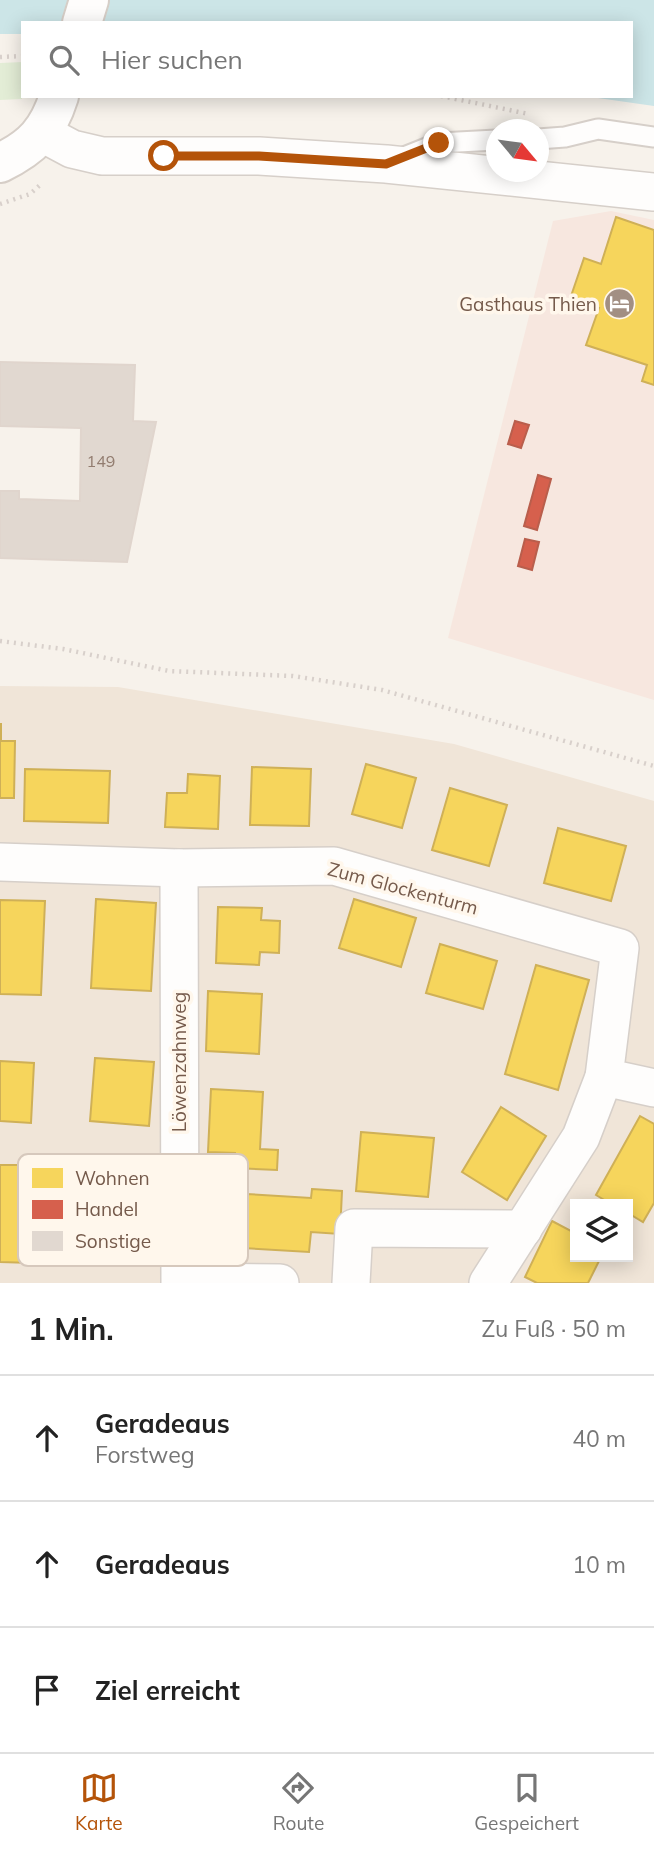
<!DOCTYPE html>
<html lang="de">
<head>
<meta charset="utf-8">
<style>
	:root { --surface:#fff; --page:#f6f6f6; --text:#222; --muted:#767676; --line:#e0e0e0; --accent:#b45309 }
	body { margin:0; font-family:Mulish,sans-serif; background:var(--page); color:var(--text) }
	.controls { position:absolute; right:21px; bottom:21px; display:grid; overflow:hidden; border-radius:0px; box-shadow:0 4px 18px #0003 }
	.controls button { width:63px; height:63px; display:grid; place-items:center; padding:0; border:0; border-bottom:2px solid var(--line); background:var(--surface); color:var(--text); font:35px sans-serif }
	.compass { position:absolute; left:486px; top:119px; width:63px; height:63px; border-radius:50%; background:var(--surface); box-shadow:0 4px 18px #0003; rotate:119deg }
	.stop { position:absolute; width:21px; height:21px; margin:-16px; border:5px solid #b45309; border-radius:50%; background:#fff }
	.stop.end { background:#b45309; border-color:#fff; box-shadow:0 2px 7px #0008 }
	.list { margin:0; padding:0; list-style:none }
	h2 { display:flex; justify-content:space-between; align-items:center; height:91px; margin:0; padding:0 28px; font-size:30px }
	h2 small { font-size:23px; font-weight:400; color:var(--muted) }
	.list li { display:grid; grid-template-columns:46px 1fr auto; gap:21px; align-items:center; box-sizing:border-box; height:126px; padding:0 28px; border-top:2px solid var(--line) }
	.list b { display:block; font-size:26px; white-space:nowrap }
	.list p { margin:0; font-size:23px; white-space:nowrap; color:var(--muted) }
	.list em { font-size:23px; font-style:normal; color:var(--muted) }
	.icon { flex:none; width:38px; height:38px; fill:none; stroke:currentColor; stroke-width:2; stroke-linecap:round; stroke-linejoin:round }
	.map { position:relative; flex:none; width:654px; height:1283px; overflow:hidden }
	.search { position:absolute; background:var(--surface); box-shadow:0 4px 18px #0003; left:21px; right:21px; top:21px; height:77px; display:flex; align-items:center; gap:18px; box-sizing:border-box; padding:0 24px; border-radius:0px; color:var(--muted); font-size:26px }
	.sheet { height:469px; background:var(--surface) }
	nav { display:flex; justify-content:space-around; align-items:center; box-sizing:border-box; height:98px; border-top:2px solid var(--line); background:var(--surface); font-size:19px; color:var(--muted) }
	nav a { display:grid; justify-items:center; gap:4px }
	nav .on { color:var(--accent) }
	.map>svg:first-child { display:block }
	.residential { fill:#f0e5d8; fill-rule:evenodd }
	.commercial { fill:#f7e7df }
	.green { fill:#e3edd6 }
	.water { fill:#cce5e7 }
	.homes { fill:#f6d55c; stroke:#cfb057; stroke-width:2 }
	.shops { fill:#d6604d; stroke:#b95e4c; stroke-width:2 }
	.building { fill:#e1d8d0; stroke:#e0d5cd; stroke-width:2 }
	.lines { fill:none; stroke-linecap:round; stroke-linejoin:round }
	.service-casing { stroke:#d6cfc9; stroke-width:23 }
	.minor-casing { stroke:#d6cfc9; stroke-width:40 }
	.secondary-casing { stroke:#d6cec7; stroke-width:42 }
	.path { stroke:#d8d0cb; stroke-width:4.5; stroke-dasharray:2 5; stroke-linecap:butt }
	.service { stroke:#fefdfc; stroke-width:19 }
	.minor { stroke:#fefdfc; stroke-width:37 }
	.secondary { stroke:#fefdfc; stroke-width:38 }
	.route { stroke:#b45309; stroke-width:9 }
	.labels { text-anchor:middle; stroke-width:7; stroke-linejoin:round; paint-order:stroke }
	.number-label { font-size:16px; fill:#927c6f }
	.poi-label { font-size:19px; fill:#755a4b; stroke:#fff7ec; text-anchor:end }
	.street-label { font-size:19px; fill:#755a4b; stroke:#fff7ec }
	.key { fill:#fff7ec; stroke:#d6c8bc; stroke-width:2 }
	.key-label { font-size:19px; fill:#755a4b }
</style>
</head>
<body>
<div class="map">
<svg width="654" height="1283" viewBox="0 0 654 1283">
	<rect width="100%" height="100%" fill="#f7f2eb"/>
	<path class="residential" d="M0,686L118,687L454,744L654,801V1283H0ZM575,1204H628V1257H575Z"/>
	<polygon class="commercial" points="611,211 654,220 654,700 448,638 553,221"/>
	<polygon class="green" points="23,62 22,99 0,100 0,63"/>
	<polygon class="water" points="0,0 654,0 654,106 584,96 631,96 631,23 23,23 23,34 0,34"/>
	<g class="homes">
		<polygon points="616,217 654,230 654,385 642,381 647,365 586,345 599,308 570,299 584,258 601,264"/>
		<polygon points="0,724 1,724 1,741 15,741 14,798 0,798"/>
		<polygon points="366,764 416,778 402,828 352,814"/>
		<polygon points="252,767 311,769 309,826 250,825"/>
		<polygon points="25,769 110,771 108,823 24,821"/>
		<polygon points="188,774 220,776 218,829 165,827 167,793 187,793"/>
		<polygon points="450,788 507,805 489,866 432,850"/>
		<polygon points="558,828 626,846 611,901 544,883"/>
		<polygon points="96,899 156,903 151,991 91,988"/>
		<polygon points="354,899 416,918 401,967 339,948"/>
		<polygon points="0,900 45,901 41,995 0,994"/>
		<polygon points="218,907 262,908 261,920 280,921 279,953 260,952 259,965 216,963"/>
		<polygon points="440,944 497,961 483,1009 426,993"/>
		<polygon points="536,965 589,980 558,1090 505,1074"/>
		<polygon points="208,991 262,994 259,1054 206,1051"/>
		<polygon points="95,1058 154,1062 149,1126 90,1121"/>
		<polygon points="0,1061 34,1063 31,1123 0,1121"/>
		<polygon points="211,1089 263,1092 260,1149 278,1150 277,1170 235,1168 235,1153 208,1152"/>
		<polygon points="501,1107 546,1136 507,1200 462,1172"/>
		<polygon points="640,1116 654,1124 654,1203 643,1222 628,1213 628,1204 611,1204 596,1195"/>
		<polygon points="361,1132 434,1138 428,1197 356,1191"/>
		<polygon points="0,1165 33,1165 32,1263 0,1262"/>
		<polygon points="312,1189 342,1191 340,1234 311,1232 309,1252 243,1248 247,1194 311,1198"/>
		<polygon points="552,1221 575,1233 575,1257 601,1257 588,1283 537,1283 525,1277"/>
	</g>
	<g class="shops">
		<polygon points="515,421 529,425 521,448 508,444"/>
		<polygon points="538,475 551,479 537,530 524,526"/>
		<polygon points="525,539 539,542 532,570 518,566"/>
	</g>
	<polygon class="building" points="0,362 135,365 133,421 156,422 127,562 0,558 0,491 19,491 19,499 80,501 81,428 0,426"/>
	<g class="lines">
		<defs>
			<g id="service">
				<polyline points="538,139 565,137 598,129 654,137"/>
				<polyline points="399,159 439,143 496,140"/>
			</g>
			<g id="minor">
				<polyline points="42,133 72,149 102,156 259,156 386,164 654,192"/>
				<polyline points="0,862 179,868 334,866 620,948 604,1077 654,1088"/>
				<polyline points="179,868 180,1282 280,1283"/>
				<polyline points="351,1283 354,1228 523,1229"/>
				<polyline points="488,1283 581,1137 604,1077"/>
			</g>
			<g id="secondary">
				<polyline points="82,23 89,0"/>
				<path d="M0,163C33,147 48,131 59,96"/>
			</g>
		</defs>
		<use href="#service" class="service-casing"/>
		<use href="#minor" class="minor-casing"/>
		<use href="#secondary" class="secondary-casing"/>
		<g class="path">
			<polyline points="0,57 23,56"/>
			<polyline points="441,96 529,114"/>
			<polyline points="0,204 30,194 40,185"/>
			<polyline points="0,641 63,649 169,671 293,676 382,690 654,766"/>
		</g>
		<use href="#service" class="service"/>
		<use href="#minor" class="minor"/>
		<use href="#secondary" class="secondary"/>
	</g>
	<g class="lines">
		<polyline class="route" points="164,156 259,156 386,164 439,143"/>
	</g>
	<defs>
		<symbol id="hotel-disc" viewBox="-11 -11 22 22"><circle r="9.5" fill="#a28f83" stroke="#fff7ec"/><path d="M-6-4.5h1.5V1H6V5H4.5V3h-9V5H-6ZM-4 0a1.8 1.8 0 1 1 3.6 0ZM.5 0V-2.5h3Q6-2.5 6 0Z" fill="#fff"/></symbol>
	</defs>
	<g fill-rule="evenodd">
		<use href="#hotel-disc" x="602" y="286" width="35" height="35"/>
	</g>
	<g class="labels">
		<g class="number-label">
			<text x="101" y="467">149</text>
		</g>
		<g class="poi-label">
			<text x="597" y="311">Gasthaus Thien</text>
		</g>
		<g class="street-label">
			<text transform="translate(403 888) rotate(15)" y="7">Zum Glockenturm</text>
			<text transform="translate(179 1062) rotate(-90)" y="7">Löwenzahnweg</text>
		</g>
	</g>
	<rect x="18" y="1154" width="230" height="112" rx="10" class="key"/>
	<rect x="32" y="1168" width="31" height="20" fill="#f6d55c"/>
	<rect x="32" y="1200" width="31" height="19" fill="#d6604d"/>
	<rect x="32" y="1231" width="31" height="20" fill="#e1d8d0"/>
	<g class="key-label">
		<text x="75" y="1185">Wohnen</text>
		<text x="75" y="1216">Handel</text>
		<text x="75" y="1248">Sonstige</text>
	</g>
</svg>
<div class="controls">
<button><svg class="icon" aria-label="layers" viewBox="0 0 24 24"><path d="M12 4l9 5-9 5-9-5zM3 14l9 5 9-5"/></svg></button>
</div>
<svg class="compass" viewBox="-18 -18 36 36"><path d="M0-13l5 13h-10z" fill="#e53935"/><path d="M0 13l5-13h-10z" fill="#767676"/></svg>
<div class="stop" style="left:164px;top:156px"></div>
<div class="stop end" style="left:439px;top:143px"></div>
<div class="search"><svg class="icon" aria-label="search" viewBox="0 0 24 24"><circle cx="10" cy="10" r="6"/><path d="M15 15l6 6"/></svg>Hier suchen</div>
</div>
<section class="sheet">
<h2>1 Min.<small>Zu Fuß · 50 m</small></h2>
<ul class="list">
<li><svg class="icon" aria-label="ahead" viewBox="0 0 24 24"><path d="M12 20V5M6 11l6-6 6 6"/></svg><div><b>Geradeaus</b><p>Forstweg</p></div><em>40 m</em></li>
<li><svg class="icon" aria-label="ahead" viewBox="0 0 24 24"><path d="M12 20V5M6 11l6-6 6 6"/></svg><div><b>Geradeaus</b></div><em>10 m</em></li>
<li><svg class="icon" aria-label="arrive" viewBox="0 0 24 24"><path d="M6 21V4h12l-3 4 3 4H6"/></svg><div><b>Ziel erreicht</b></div></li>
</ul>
</section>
<nav>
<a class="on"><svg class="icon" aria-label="map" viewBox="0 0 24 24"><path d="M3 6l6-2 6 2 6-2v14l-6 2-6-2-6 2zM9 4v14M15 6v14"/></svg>Karte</a>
<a><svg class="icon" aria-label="directions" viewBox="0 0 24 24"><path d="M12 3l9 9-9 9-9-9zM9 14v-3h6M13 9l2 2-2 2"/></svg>Route</a>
<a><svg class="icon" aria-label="saved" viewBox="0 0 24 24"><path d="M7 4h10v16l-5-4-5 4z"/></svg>Gespeichert</a>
</nav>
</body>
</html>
